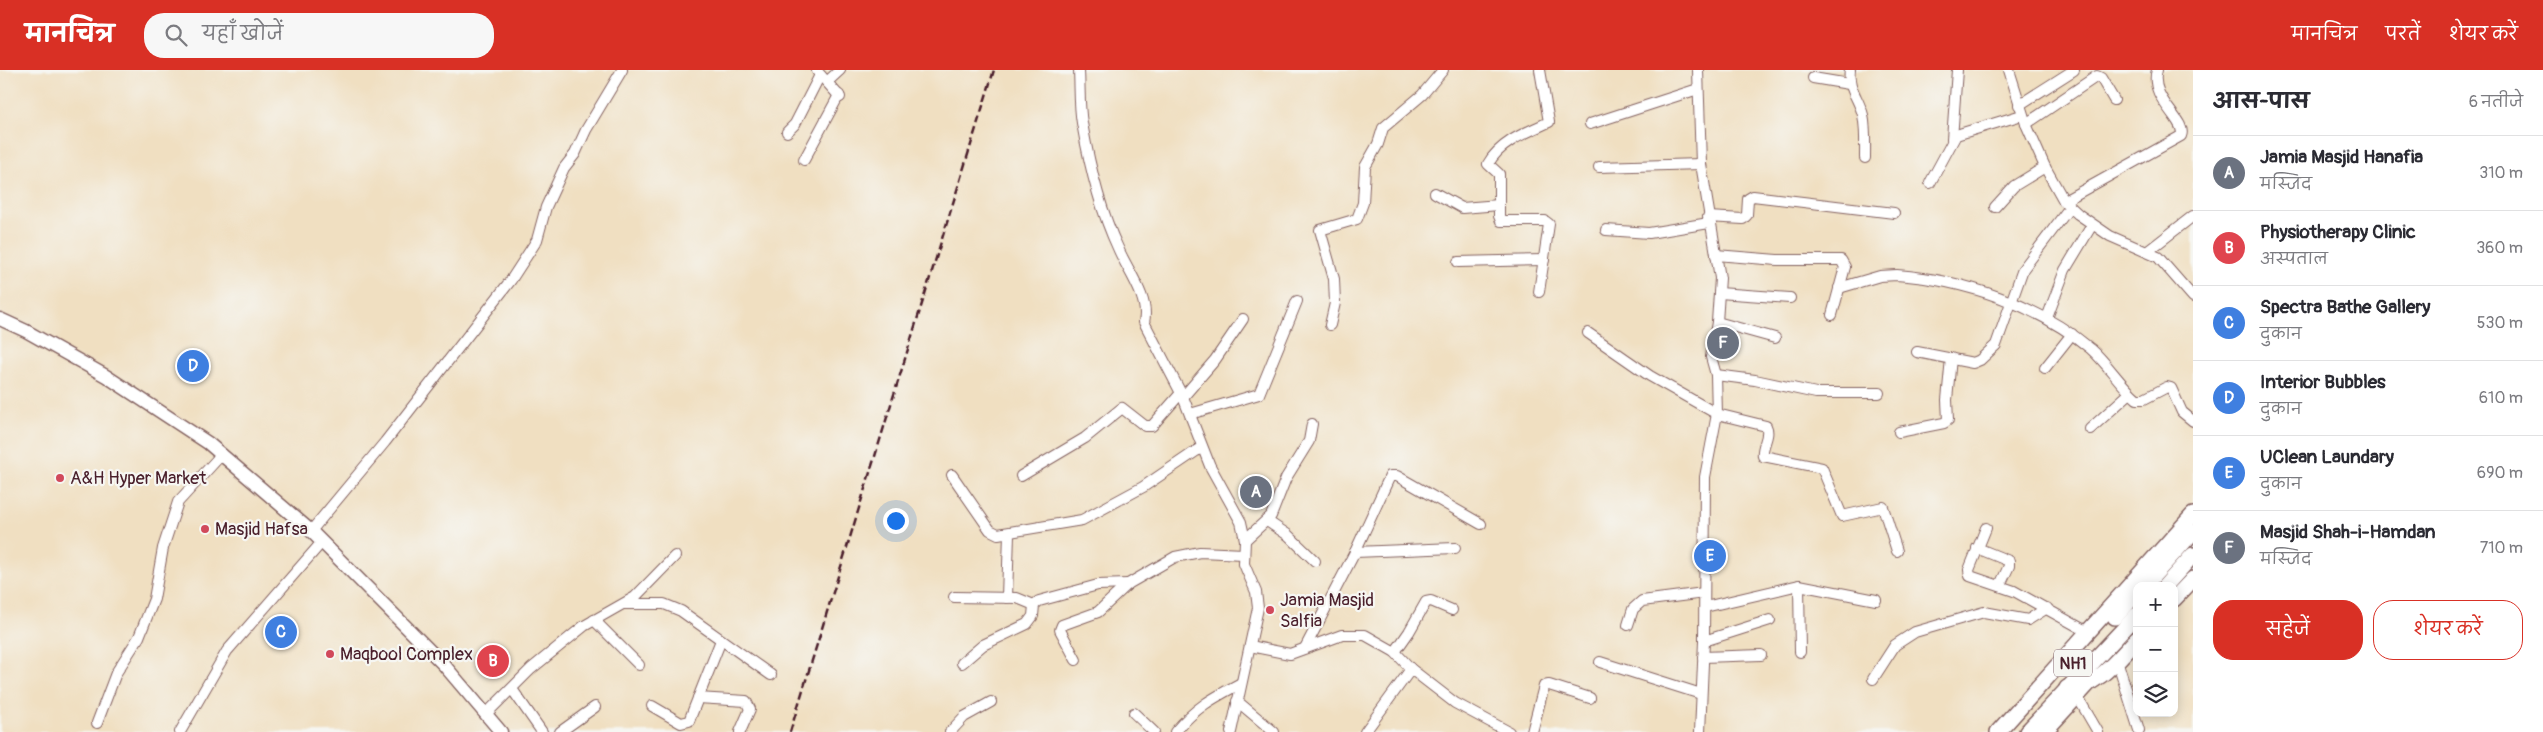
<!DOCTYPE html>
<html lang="hi">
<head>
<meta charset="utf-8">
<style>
	:root { --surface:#fff; --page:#f7f7f7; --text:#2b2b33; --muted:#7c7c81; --line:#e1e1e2; --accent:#d93025 }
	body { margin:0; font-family:Pangolin,"Playpen Sans Deva",sans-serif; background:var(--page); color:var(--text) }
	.controls { position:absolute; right:15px; bottom:15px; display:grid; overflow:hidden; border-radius:10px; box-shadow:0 2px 12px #0003 }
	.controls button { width:45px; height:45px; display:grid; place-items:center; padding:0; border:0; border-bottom:1px solid var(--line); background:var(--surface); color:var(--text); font:25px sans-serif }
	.you { position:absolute; left:895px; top:450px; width:18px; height:18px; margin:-12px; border:4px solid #fff; border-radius:50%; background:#1a73e8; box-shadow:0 0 0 8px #1a73e833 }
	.badge { display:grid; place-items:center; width:32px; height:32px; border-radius:50%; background:var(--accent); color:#fff; font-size:16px; font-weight:700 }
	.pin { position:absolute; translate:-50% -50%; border:2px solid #fff; box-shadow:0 1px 5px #0006 }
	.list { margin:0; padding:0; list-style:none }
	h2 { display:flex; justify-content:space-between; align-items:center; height:65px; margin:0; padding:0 20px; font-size:21px }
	h2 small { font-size:16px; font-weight:400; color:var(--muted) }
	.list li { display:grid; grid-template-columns:32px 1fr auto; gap:15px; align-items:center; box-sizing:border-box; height:75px; padding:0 20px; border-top:1px solid var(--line) }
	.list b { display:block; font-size:19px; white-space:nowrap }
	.list p { margin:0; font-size:16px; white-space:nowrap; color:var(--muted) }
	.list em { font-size:16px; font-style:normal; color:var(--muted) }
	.actions { display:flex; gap:10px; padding:15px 20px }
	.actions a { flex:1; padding:11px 0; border:1px solid var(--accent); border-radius:20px; text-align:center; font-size:18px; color:var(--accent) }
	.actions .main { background:var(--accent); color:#fff }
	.icon { flex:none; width:28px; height:28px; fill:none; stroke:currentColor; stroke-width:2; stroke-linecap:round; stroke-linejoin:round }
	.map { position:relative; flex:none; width:2193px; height:662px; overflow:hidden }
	header { display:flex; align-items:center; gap:30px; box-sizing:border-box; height:70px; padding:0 25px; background:var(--accent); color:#fff }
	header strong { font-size:24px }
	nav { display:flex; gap:28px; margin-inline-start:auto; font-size:18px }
	.search { width:350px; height:45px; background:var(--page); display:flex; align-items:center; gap:12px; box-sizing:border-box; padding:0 18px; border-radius:20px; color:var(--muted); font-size:19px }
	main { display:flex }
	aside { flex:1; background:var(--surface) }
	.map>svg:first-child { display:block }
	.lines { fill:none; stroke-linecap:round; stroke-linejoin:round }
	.minor-casing { stroke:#846260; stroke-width:12 }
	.major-casing { stroke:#846260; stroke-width:15 }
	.highway-casing { stroke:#846260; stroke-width:18 }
	.minor { stroke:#fff; stroke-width:10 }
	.major { stroke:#fff; stroke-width:12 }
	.highway { stroke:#fff; stroke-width:15 }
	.rail { stroke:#4a1f2b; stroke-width:2.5; stroke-dasharray:8 4; stroke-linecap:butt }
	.poi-dot { fill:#d1495b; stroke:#f6f6f2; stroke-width:2 }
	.labels { text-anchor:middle; stroke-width:4.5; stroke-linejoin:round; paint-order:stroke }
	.shield { fill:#f6f6f2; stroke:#7e6067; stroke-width:1 }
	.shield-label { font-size:16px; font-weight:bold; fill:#4a1f2b }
	.poi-label { font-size:18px; fill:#4a1f2b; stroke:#f6f6f2; text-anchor:start }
</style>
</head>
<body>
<header>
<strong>मानचित्र</strong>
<div class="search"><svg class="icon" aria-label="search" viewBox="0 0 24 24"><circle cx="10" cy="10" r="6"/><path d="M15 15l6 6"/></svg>यहाँ खोजें</div>
<nav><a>मानचित्र</a><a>परतें</a><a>शेयर करें</a></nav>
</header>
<main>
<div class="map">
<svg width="2193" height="662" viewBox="0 0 2193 662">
	<rect width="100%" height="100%" fill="#f6f6f2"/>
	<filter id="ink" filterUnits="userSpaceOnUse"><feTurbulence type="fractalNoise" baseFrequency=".02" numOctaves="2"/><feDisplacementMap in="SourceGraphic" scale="10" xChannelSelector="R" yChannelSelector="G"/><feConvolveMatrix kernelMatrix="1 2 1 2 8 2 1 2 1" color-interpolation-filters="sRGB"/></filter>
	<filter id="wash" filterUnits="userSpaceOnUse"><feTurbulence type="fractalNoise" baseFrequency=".0096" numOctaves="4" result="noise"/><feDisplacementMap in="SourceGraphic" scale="20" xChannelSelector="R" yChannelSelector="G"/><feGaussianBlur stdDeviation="1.12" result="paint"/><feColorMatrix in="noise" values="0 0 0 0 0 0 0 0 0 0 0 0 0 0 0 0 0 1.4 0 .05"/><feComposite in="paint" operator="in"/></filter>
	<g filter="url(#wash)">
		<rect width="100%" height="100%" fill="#f0dfc1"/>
	</g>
	<g filter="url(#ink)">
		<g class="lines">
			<defs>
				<g id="minor">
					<path d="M1079,0C1080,18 1079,36 1082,53C1089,93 1101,142 1118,178C1127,200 1150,228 1144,252L1183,327L1210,396L1241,452L1245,470L1244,494L1256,522L1258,538L1231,662"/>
					<polyline points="1698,0 1701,94 1720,208 1717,252 1711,287 1716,305 1717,344 1705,407 1704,571 1700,662"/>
					<path d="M1850,0C1847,17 1859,29 1863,45C1866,59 1865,74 1865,88"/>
					<polyline points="2009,0 2026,54 2045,97 2064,131 2078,144 2110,166 2158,187 2193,227"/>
					<polyline points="817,1 840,27"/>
					<polyline points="1813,8 1849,14"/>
					<polyline points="827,12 840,0"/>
					<polyline points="2019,35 2074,0"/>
					<polyline points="1590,54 1698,19"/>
					<polyline points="2026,54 2097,6 2101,8 2114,30"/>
					<polyline points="787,62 795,54 820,5"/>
					<polyline points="1952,69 1957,0"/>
					<polyline points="804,90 839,25"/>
					<polyline points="1599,97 1701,94"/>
					<polyline points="1930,113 1956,65 2022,45"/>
					<polyline points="1435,123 1462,138 1499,135"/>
					<path d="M2064,131L2181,66C2188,51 2148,29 2157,0"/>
					<polyline points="1995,137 2014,116 2045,97"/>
					<polyline points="1708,147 1743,149 1747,145 1748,129 1753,126 1894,143"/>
					<polyline points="1606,160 1649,163 1709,153"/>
					<polyline points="2148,181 2193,146"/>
					<polyline points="1716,185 1777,190 1841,190 1845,197 1832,245"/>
					<polyline points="1458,192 1544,190"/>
					<path d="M1839,218L1880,206L1897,205C1965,210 2038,235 2091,279C2108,294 2120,315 2137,329H2144L2167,317L2171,318L2182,342L2193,351"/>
					<path d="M1539,222L1549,154L1545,151H1501L1499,146V104L1488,94C1500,72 1527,62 1549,52L1540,0"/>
					<polyline points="1719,223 1790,228"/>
					<polyline points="2047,248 2065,200 2092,155"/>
					<polyline points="1717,252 1775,268"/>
					<polyline points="1330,255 1335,233 1334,209 1320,160 1357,149 1363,133 1365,97 1378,74 1383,58 1422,25 1443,0"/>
					<path d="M1588,263L1650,306L1717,344L1766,356C1771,366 1761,376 1763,386L1822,398L1842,446L1883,437L1897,481"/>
					<polyline points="1917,282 1973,293 1980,290 1996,275 2023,199 2070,137"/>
					<polyline points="2045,298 2072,264"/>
					<polyline points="1716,305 1755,310 1816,323 1879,323"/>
					<polyline points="1183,327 1215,290 1243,249"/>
					<polyline points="1190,344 1259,324 1297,231"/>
					<polyline points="2090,359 2130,323"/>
					<polyline points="1899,362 1944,353 1948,350 1947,330 1951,288"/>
					<polyline points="952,405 990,460 998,464 1082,450 1143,417 1202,377"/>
					<polyline points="1021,406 1085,368 1122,338 1145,356 1152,356 1181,323"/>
					<polyline points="1267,451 1288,465 1315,491"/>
					<polyline points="1986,458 1969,500 1970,506 2014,521 2088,562"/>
					<polyline points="311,461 385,372 511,210 537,170 546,137 564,98 575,84 586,60 622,0"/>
					<polyline points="1245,470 1271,446 1286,408 1309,371 1312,354"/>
					<polyline points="1977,478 2009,491 2009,496 2000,515"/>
					<polyline points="1355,482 1455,478"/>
					<polyline points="1799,515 1800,582"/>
					<polyline points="954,527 1017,528 1034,535"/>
					<polyline points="1007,528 1009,463"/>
					<polyline points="624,534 664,534 681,541 771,605"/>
					<polyline points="1705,537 1799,515 1876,530"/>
					<polyline points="594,550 639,595"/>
					<polyline points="1628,555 1633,539 1642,531 1704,523"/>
					<polyline points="1704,571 1770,550"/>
					<polyline points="1250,576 1290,584 1342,565 1365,565 1395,582 1411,599 1455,633 1509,662"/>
					<polyline points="1305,578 1355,482 1390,406 1397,406 1481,454"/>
					<polyline points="1395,582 1409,562 1426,532 1431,531 1452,540"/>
					<polyline points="1703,587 1761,585"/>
					<polyline points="1076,590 1060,560 1062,555 1098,542 1128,514 1175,487 1200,482 1244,484"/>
					<polyline points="2117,590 2139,660"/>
					<polyline points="1600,592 1701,624"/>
					<polyline points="962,593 983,575 1027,554 1033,546 1034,535 1039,531 1098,515 1128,514"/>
					<polyline points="1873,609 1895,575 1915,562 1984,542 2028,550 2047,538"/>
					<polyline points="512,619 542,662"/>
					<polyline points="2077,626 2098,662"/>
					<polyline points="698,628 746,631 750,639 740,662"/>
					<polyline points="1237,631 1274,662"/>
					<polyline points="652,636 681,653 689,651 721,570"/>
					<polyline points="487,643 531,599 584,556 635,527 675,486"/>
					<polyline points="1134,643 1154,662"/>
					<polyline points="97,653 116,603 139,567 154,529 163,478 178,432 221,385"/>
					<polyline points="180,662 227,581 322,472"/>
					<polyline points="560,662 595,637"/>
					<polyline points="950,662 964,647 991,632"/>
					<path d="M1175,662C1196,637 1213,628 1241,613"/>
					<polyline points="1365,662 1411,599"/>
					<polyline points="1532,662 1544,616 1549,615 1590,628"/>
				</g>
				<polyline id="major" points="0,249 26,261 106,306 208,373 311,461 444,595 501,662"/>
				<g id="highway">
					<polyline points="2144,516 2193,462"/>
					<polyline points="2165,516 2193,485"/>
					<polyline points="2174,529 2193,509"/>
					<polyline points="2115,547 2137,523"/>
					<path d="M2067,618C2097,618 2118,589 2137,569"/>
					<polyline points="1998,662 2193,445"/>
					<polyline points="2027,662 2137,545"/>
					<polyline points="2044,662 2088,614"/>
				</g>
			</defs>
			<use href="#minor" class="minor-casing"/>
			<use href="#major" class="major-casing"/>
			<use href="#highway" class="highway-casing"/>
			<use href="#minor" class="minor"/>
			<use href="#major" class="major"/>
			<use href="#highway" class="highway"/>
			<polyline class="rail" points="790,662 994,0"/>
		</g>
	</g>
	<g class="poi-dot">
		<circle cx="60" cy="408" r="5"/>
		<circle cx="205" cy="459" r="5"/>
		<circle cx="1270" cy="540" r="5"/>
		<circle cx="330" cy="584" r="5"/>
	</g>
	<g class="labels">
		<rect class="shield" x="2054" y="579.5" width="38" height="27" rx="4"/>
		<g class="shield-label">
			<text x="2073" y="599">NH1</text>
		</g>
		<g class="poi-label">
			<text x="70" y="414">A&amp;H Hyper Market</text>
			<text x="215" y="465">Masjid Hafsa</text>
			<text x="1280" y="536">Jamia Masjid<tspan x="1280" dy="21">Salfia</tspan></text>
			<text x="340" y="590">Maqbool Complex</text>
		</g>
	</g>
</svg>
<div class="controls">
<button>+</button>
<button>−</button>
<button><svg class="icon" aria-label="layers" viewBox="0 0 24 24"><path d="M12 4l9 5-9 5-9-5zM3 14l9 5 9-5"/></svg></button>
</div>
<div class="you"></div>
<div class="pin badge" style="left:1256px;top:422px;background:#6b7280">A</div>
<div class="pin badge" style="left:493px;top:591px;background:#e0444e">B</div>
<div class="pin badge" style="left:281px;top:562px;background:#3f7fe0">C</div>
<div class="pin badge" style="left:193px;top:296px;background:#3f7fe0">D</div>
<div class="pin badge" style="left:1710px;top:486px;background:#3f7fe0">E</div>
<div class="pin badge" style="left:1723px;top:273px;background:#6b7280">F</div>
</div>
<aside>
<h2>आस-पास<small>6 नतीजे</small></h2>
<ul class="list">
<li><span class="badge" style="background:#6b7280">A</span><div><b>Jamia Masjid Hanafia</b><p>मस्जिद</p></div><em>310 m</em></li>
<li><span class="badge" style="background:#e0444e">B</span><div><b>Physiotherapy Clinic</b><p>अस्पताल</p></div><em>360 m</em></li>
<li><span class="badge" style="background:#3f7fe0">C</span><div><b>Spectra Bathe Gallery</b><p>दुकान</p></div><em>530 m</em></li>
<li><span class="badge" style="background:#3f7fe0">D</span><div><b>Interior Bubbles</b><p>दुकान</p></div><em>610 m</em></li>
<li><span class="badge" style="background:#3f7fe0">E</span><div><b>UClean Laundary</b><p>दुकान</p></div><em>690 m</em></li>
<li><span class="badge" style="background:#6b7280">F</span><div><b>Masjid Shah-i-Hamdan</b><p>मस्जिद</p></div><em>710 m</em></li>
</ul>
<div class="actions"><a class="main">सहेजें</a><a>शेयर करें</a></div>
</aside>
</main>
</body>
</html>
